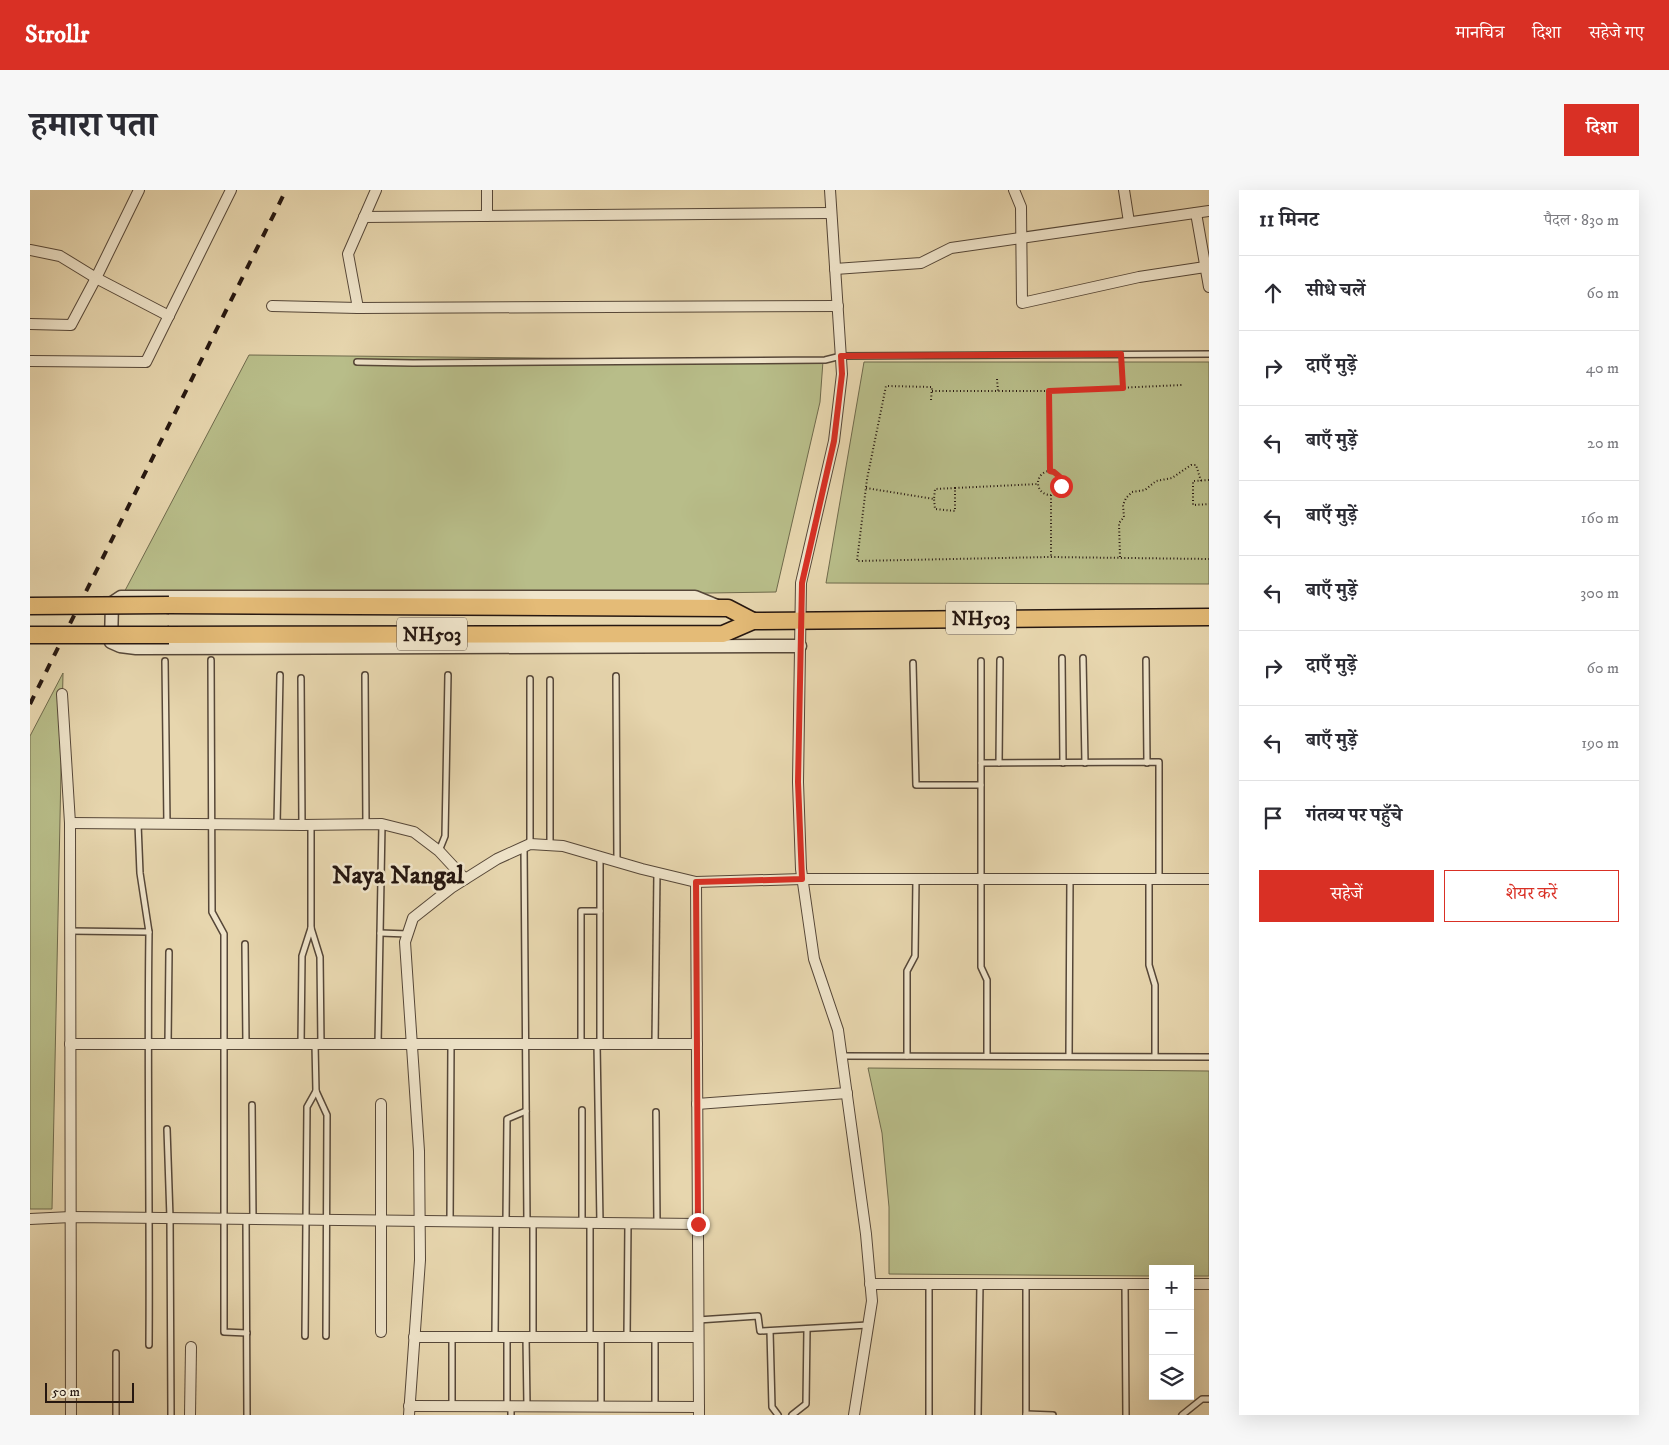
<!DOCTYPE html>
<html lang="hi">
<head>
<meta charset="utf-8">
<style>
	:root { --surface:#fff; --page:#f7f7f7; --text:#2b2b33; --muted:#7c7c81; --line:#e1e1e2; --accent:#d93025 }
	body { margin:0; font-family:"IM FELL DW Pica","Noto Serif Devanagari",serif; background:var(--page); color:var(--text) }
	.controls { position:absolute; right:15px; bottom:15px; display:grid; overflow:hidden; border-radius:0px; box-shadow:0 5px 20px #0002 }
	.controls button { width:45px; height:45px; display:grid; place-items:center; padding:0; border:0; border-bottom:1px solid var(--line); background:var(--surface); color:var(--text); font:25px sans-serif }
	.scale { position:absolute; left:15px; bottom:12px; width:89px; box-sizing:border-box; padding-left:5px; border:2px solid #261710; border-top:0; font-size:14px; line-height:18px; white-space:nowrap; color:#261710; -webkit-text-stroke:4px #efe4ca; paint-order:stroke }
	.stop { position:absolute; width:15px; height:15px; margin:-11px; border:4px solid #d93025; border-radius:50%; background:#fff }
	.stop.end { background:#d93025; border-color:#fff; box-shadow:0 1px 5px #0008 }
	.list { margin:0; padding:0; list-style:none }
	h2 { display:flex; justify-content:space-between; align-items:center; height:65px; margin:0; padding:0 20px; font-size:21px }
	h2 small { font-size:16px; font-weight:400; color:var(--muted) }
	.list li { display:grid; grid-template-columns:32px 1fr auto; gap:15px; align-items:center; box-sizing:border-box; height:75px; padding:0 20px; border-top:1px solid var(--line) }
	.list b { display:block; font-size:19px; white-space:nowrap }
	.list em { font-size:16px; font-style:normal; color:var(--muted) }
	.actions { display:flex; gap:10px; padding:15px 20px }
	.actions a { flex:1; padding:11px 0; border:1px solid var(--accent); border-radius:0px; text-align:center; font-size:18px; color:var(--accent) }
	.actions .main { background:var(--accent); color:#fff }
	.icon { flex:none; width:28px; height:28px; fill:none; stroke:currentColor; stroke-width:2; stroke-linecap:round; stroke-linejoin:round }
	.map { position:relative; flex:none; width:1179px; height:1225px; overflow:hidden; border-radius:0px }
	header { display:flex; align-items:center; gap:30px; box-sizing:border-box; height:70px; padding:0 25px; background:var(--accent); color:#fff }
	header strong { font-size:24px }
	nav { display:flex; gap:28px; margin-inline-start:auto; font-size:18px }
	.intro { display:flex; align-items:center; justify-content:space-between; box-sizing:border-box; height:120px; padding:0 30px }
	h1 { margin:0; font-size:35px }
	.button { padding:12px 22px; border-radius:0px; background:var(--accent); color:#fff; font-size:18px; font-weight:700 }
	main { display:flex; gap:30px; padding:0 30px }
	aside { flex:1; background:var(--surface); border-radius:0px; box-shadow:0 5px 20px #0002 }
	.map>svg:first-child { display:block }
	.green { fill:#b8bd89; stroke:#6f6a4c }
	.lines { fill:none; stroke-linecap:round; stroke-linejoin:round }
	.service-casing { stroke:#564738; stroke-width:8 }
	.minor-casing { stroke:#564738; stroke-width:12 }
	.tertiary-casing { stroke:#564738; stroke-width:15 }
	.trunk-casing { stroke:#261710; stroke-width:19 }
	.path { stroke:#261710; stroke-width:2; stroke-dasharray:1 2.5; stroke-linecap:butt }
	.service { stroke:#efe4ca; stroke-width:5 }
	.minor { stroke:#efe4ca; stroke-width:10 }
	.tertiary { stroke:#efe4ca; stroke-width:12 }
	.trunk { stroke:#e4bb77; stroke-width:16 }
	.rail { stroke:#261710; stroke-width:4; stroke-dasharray:9 9; stroke-linecap:butt }
	.trunk-bridge-casing { stroke:#261710; stroke-width:19; stroke-linecap:butt }
	.trunk-bridge { stroke:#e4bb77; stroke-width:16 }
	.route { stroke:#d93025; stroke-width:6 }
	.labels { text-anchor:middle; stroke-width:5; stroke-linejoin:round; paint-order:stroke }
	.shield { fill:#efe4ca; stroke:#625448; stroke-width:1 }
	.shield-label { font-size:19px; font-weight:bold; fill:#261710 }
	.district-label { font-size:25px; font-weight:bold; fill:#261710; stroke:#efe4ca }
</style>
</head>
<body>
<header>
<strong>Strollr</strong>
<nav><a>मानचित्र</a><a>दिशा</a><a>सहेजे गए</a></nav>
</header>
<div class="intro"><h1>हमारा पता</h1><a class="button">दिशा</a></div>
<main>
<div class="map">
<svg width="1179" height="1225" viewBox="0 0 1179 1225">
	<rect width="100%" height="100%" fill="#e7d6ae"/>
	<filter id="stains"><feTurbulence type="fractalNoise" baseFrequency=".004" numOctaves="4"/><feColorMatrix values="0 0 0 0 .2 0 0 0 0 .09 0 0 0 0 .02 0 0 0 .5 -.17"/></filter>
	<radialGradient id="worn" r=".72"><stop offset=".6" stop-color="#630" stop-opacity="0"/><stop offset="1" stop-color="#630" stop-opacity=".3"/></radialGradient>
	<g class="green">
		<polygon points="219,165 793,171 790,212 746,402 89,412"/>
		<polygon points="834,172 1179,172 1179,394 796,393"/>
		<polygon points="33,483 22,1019 0,1019 0,546"/>
		<polygon points="838,878 1179,881 1179,1086 1160,1086 1160,1079 1123,1079 1123,1086 859,1084 859,1017 852,943"/>
	</g>
	<g class="lines">
		<defs>
			<g id="service">
				<polyline points="327,172 383,173 795,170 811,166 1179,164"/>
				<polyline points="1032,468 1033,573"/>
				<polyline points="1053,468 1055,573"/>
				<polyline points="181,470 182,722 194,744 194,1142 217,1143"/>
				<polyline points="1116,470 1117,573"/>
				<polyline points="135,471 137,634"/>
				<polyline points="951,471 951,777 957,790 957,866"/>
				<polyline points="883,473 886,595 951,595"/>
				<polyline points="335,485 336,634"/>
				<polyline points="586,486 587,671"/>
				<polyline points="271,488 272,635"/>
				<polyline points="500,489 500,654"/>
				<polyline points="951,573 1129,572 1129,689"/>
				<polyline points="969,573 970,470"/>
				<polyline points="108,634 110,683 119,742"/>
				<polyline points="247,634 250,485"/>
				<polyline points="281,635 281,738 290,767 291,854"/>
				<polyline points="520,656 520,490"/>
				<polyline points="494,658 497,1032"/>
				<polyline points="409,661 415,646 418,485"/>
				<polyline points="1119,689 1119,775 1125,795 1125,866"/>
				<path d="M40,741L119,742C117,880 120,1017 119,1155"/>
				<polyline points="350,743 378,744"/>
				<polyline points="215,754 216,854"/>
				<polyline points="138,854 139,762"/>
				<polyline points="271,854 272,766 281,738"/>
				<polyline points="285,854 286,901 297,925 296,1146"/>
				<polyline points="348,854 352,634"/>
				<polyline points="551,854 551,721 570,721"/>
				<polyline points="567,854 570,1033"/>
				<polyline points="570,854 570,667"/>
				<polyline points="625,854 627,682"/>
				<polyline points="812,866 1179,867"/>
				<polyline points="877,866 877,781 885,766 886,689"/>
				<polyline points="1039,866 1040,689"/>
				<polyline points="222,915 223,1029"/>
				<polyline points="626,922 627,1034"/>
				<polyline points="137,939 140,1028 141,1225"/>
				<polyline points="216,1029 217,1225"/>
				<polyline points="420,1031 421,854"/>
				<polyline points="476,1031 477,929 496,921"/>
				<polyline points="552,1032 552,920"/>
				<polyline points="503,1033 503,1147"/>
				<polyline points="1095,1094 1096,1225"/>
				<polyline points="668,1130 728,1126 730,1141 838,1135"/>
				<polyline points="740,1141 742,1217 748,1225"/>
				<polyline points="275,1146 277,917 286,901"/>
				<polyline points="422,1147 422,1216"/>
				<polyline points="465,1147 466,1032"/>
				<polyline points="477,1147 477,1216"/>
				<polyline points="496,1147 497,1216"/>
				<polyline points="560,1147 560,1033"/>
				<polyline points="571,1147 571,1216"/>
				<polyline points="597,1147 598,1033"/>
				<polyline points="625,1147 625,1217"/>
				<polyline points="86,1163 86,1225"/>
				<polyline points="996,1224 1023,1225"/>
				<polyline points="481,1225 481,1216"/>
				<polyline points="762,1225 776,1214 777,1139"/>
				<polyline points="899,1225 899,1094"/>
				<polyline points="948,1225 950,1094"/>
				<polyline points="996,1225 996,1094"/>
				<polyline points="1152,1225 1172,1209 1179,1209"/>
			</g>
			<g id="minor">
				<polyline points="457,0 457,26"/>
				<polyline points="800,0 812,184 804,251 771,393 768,592 771,679 784,769 808,840 836,1044 842,1111 824,1225"/>
				<polyline points="984,0 991,17 992,113 1109,87 1175,77"/>
				<polyline points="1094,0 1099,32"/>
				<polyline points="1166,23 1179,97"/>
				<polyline points="334,27 801,23"/>
				<polyline points="0,60 30,66 66,88 139,126"/>
				<polyline points="805,79 891,73 921,58 1179,21"/>
				<polyline points="242,116 328,118 808,116"/>
				<polyline points="328,118 318,64 346,0"/>
				<polyline points="0,134 41,135 66,88 109,0"/>
				<polyline points="0,171 116,172 201,0"/>
				<polyline points="32,504 40,633 41,1225"/>
				<polyline points="40,633 272,635 352,634 384,642 409,661 435,689"/>
				<polyline points="666,692 669,1225"/>
				<polyline points="40,854 667,854"/>
				<polyline points="351,914 351,1142"/>
				<polyline points="667,914 817,903"/>
				<polyline points="0,1029 41,1027 668,1034"/>
				<polyline points="840,1094 1123,1094"/>
				<polyline points="1160,1094 1179,1094"/>
				<polyline points="384,1147 668,1147"/>
				<polyline points="379,1216 669,1217"/>
				<polyline points="160,1225 161,1157"/>
				<polyline points="379,1225 390,1070 389,961 375,752 383,728 421,698 467,669 500,654 533,656 612,679 666,692 772,689 1179,689"/>
			</g>
			<polyline id="tertiary" points="687,416 665,407 91,407 82,413 81,452 90,456 106,458 770,456"/>
			<g id="trunk">
				<polyline points="139,415 698,418 723,431"/>
				<polyline points="139,445 693,444 723,431 1179,427"/>
			</g>
		</defs>
		<use href="#service" class="service-casing"/>
		<use href="#minor" class="minor-casing"/>
		<use href="#tertiary" class="tertiary-casing"/>
		<use href="#trunk" class="trunk-casing"/>
		<g class="path">
			<polyline points="1092,172 1093,197"/>
			<polyline points="967,189 968,201"/>
			<polyline points="902,201 1019,201 1152,195"/>
			<polyline points="1019,201 1020,281"/>
			<polyline points="901,210 902,197 856,196 837,289 827,371 1019,367 1179,369"/>
			<circle cx="1020" cy="293" r="12"/>
			<polyline points="1179,290 1163,291 1163,315 1179,314"/>
			<polyline points="836,298 904,309 905,299 925,298 925,321 905,319 904,309"/>
			<polyline points="925,298 1008,294"/>
			<polyline points="1021,305 1021,367"/>
			<polyline points="1090,367 1089,333 1094,327 1093,315 1096,308 1102,302 1115,300 1126,291 1142,288 1161,275 1166,275 1171,291"/>
		</g>
		<use href="#service" class="service"/>
		<use href="#minor" class="minor"/>
		<use href="#tertiary" class="tertiary"/>
		<use href="#trunk" class="trunk"/>
		<polyline class="rail" points="0,514 256,0"/>
		<defs>
			<g id="trunk-bridge">
				<polyline points="0,416 139,415"/>
				<polyline points="0,445 139,445"/>
			</g>
		</defs>
		<use href="#trunk-bridge" class="trunk-bridge-casing"/>
		<use href="#trunk-bridge" class="trunk-bridge"/>
	</g>
	<g class="lines">
		<polyline class="route" points="668,1034 666,692 772,689 768,592 772,393 804,251 812,184 811,166 1091,164 1093,198 1019,201 1020,281 1024,282 1030,287 1031,296"/>
	</g>
	<g class="labels">
		<g class="shield">
			<rect x="916" y="411.5" width="70" height="33" rx="4"/>
			<rect x="367" y="427.5" width="70" height="33" rx="4"/>
		</g>
		<g class="shield-label">
			<text x="951" y="435">NH503</text>
			<text x="402" y="451">NH503</text>
		</g>
		<g class="district-label">
			<text x="368" y="693">Naya Nangal</text>
		</g>
	</g>
	<rect width="100%" height="100%" filter="url(#stains)"/>
	<rect width="100%" height="100%" fill="url(#worn)"/>
</svg>
<div class="controls">
<button>+</button>
<button>−</button>
<button><svg class="icon" aria-label="layers" viewBox="0 0 24 24"><path d="M12 4l9 5-9 5-9-5zM3 14l9 5 9-5"/></svg></button>
</div>
<div class="scale">50 m</div>
<div class="stop" style="left:1031px;top:296px"></div>
<div class="stop end" style="left:668px;top:1034px"></div>
</div>
<aside>
<h2>11 मिनट<small>पैदल · 830 m</small></h2>
<ul class="list">
<li><svg class="icon" aria-label="ahead" viewBox="0 0 24 24"><path d="M12 20V5M6 11l6-6 6 6"/></svg><div><b>सीधे चलें</b></div><em>60 m</em></li>
<li><svg class="icon" aria-label="right" viewBox="0 0 24 24"><path d="M7 20v-9h11M14 6l5 5-5 5"/></svg><div><b>दाएँ मुड़ें</b></div><em>40 m</em></li>
<li><svg class="icon" aria-label="left" viewBox="0 0 24 24"><path d="M17 20v-9H6M10 6l-5 5 5 5"/></svg><div><b>बाएँ मुड़ें</b></div><em>20 m</em></li>
<li><svg class="icon" aria-label="left" viewBox="0 0 24 24"><path d="M17 20v-9H6M10 6l-5 5 5 5"/></svg><div><b>बाएँ मुड़ें</b></div><em>160 m</em></li>
<li><svg class="icon" aria-label="left" viewBox="0 0 24 24"><path d="M17 20v-9H6M10 6l-5 5 5 5"/></svg><div><b>बाएँ मुड़ें</b></div><em>300 m</em></li>
<li><svg class="icon" aria-label="right" viewBox="0 0 24 24"><path d="M7 20v-9h11M14 6l5 5-5 5"/></svg><div><b>दाएँ मुड़ें</b></div><em>60 m</em></li>
<li><svg class="icon" aria-label="left" viewBox="0 0 24 24"><path d="M17 20v-9H6M10 6l-5 5 5 5"/></svg><div><b>बाएँ मुड़ें</b></div><em>190 m</em></li>
<li><svg class="icon" aria-label="arrive" viewBox="0 0 24 24"><path d="M6 21V4h12l-3 4 3 4H6"/></svg><div><b>गंतव्य पर पहुँचे</b></div></li>
</ul>
<div class="actions"><a class="main">सहेजें</a><a>शेयर करें</a></div>
</aside>
</main>
</body>
</html>
